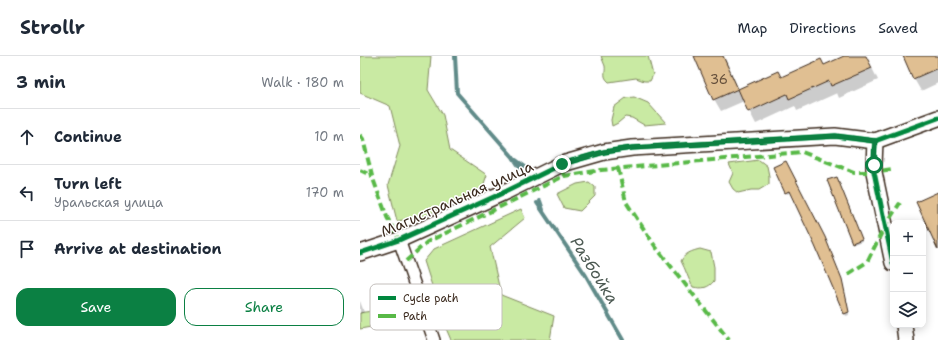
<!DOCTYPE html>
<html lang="en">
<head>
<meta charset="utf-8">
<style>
	:root { --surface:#fff; --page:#f2f2f3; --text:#1f2937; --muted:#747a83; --line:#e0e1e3; --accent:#0b8043 }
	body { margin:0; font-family:"Shantell Sans",sans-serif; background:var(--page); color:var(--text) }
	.controls { position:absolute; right:12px; bottom:12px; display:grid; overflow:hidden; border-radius:8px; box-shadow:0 2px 10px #0003 }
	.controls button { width:36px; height:36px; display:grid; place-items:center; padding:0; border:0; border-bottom:1px solid var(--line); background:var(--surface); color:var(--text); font:20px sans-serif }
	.stop { position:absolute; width:12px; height:12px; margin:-9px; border:3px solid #0b8043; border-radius:50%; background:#fff }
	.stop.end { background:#0b8043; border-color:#fff; box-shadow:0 1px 4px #0008 }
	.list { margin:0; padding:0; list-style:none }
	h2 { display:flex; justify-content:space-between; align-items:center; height:52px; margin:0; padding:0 16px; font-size:17px }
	h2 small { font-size:13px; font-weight:400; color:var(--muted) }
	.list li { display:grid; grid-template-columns:26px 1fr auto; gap:12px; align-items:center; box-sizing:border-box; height:56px; padding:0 16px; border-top:1px solid var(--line) }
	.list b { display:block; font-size:15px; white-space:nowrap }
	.list p { margin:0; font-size:13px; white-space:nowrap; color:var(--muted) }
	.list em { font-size:13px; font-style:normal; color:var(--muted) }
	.actions { display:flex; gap:8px; padding:12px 16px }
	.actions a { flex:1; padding:9px 0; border:1px solid var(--accent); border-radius:12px; text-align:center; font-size:14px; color:var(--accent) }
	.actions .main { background:var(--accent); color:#fff }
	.icon { flex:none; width:22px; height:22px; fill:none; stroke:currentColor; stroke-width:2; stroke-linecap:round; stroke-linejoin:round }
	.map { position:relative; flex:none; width:578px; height:284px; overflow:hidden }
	header { display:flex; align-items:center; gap:24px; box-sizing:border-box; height:56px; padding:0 20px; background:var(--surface); border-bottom:1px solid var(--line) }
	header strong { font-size:19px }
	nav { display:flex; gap:22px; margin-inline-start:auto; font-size:14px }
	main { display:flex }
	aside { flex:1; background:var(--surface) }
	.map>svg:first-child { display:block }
	.green { fill:#c9eaa3; stroke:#828a60 }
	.shadow { fill:#0003 }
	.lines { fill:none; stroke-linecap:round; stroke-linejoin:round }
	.stream { stroke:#618b89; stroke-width:4 }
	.building { fill:#e0bf92; stroke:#3b2a1e }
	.street-casing { stroke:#3b2a1e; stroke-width:14 }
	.secondary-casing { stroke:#3b2a1e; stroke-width:18 }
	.street { stroke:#fff; stroke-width:11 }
	.secondary { stroke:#fff; stroke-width:15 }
	.quiet { stroke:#58b947; stroke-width:4; stroke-dasharray:8 4; stroke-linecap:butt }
	.cycleway-casing { stroke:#fff; stroke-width:8 }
	.cycleway { stroke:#00873e; stroke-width:5 }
	.route { stroke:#0b8043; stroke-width:5 }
	.labels { text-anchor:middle; stroke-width:3; stroke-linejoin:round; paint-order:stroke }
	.number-label { font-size:13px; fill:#644f3b }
	.street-label { font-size:15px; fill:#3b2a1e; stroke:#fff }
	.water-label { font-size:16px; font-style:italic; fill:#4e5b54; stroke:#fff }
	.key { fill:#fff; stroke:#c4bfbc; stroke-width:1 }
	.key-label { font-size:11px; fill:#3b2a1e }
</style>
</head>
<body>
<header>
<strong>Strollr</strong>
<nav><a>Map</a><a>Directions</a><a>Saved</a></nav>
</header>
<main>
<aside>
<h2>3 min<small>Walk · 180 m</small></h2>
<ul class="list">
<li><svg class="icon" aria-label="ahead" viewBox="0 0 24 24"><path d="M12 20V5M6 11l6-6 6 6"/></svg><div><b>Continue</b></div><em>10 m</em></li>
<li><svg class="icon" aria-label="left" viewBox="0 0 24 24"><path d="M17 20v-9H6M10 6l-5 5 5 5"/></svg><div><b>Turn left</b><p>Уральская улица</p></div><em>170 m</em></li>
<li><svg class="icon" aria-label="arrive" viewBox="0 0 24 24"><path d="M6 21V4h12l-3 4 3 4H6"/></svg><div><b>Arrive at destination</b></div></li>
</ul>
<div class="actions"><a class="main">Save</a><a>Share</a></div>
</aside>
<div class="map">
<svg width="578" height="284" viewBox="0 0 578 284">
	<rect width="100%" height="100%" fill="#fff"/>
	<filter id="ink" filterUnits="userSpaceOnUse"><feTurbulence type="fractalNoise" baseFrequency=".025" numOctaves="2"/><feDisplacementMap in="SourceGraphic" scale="8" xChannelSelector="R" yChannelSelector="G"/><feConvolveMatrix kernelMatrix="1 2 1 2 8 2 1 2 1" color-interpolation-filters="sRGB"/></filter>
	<g filter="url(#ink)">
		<g class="green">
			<polygon points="0,0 71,0 68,34 83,59 90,94 127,119 122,133 62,161 37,165 28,129 40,90 30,50 0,37"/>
			<path d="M241,0H288L293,19L290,25H284L276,22L249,26C242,20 246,17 245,10C244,7 242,3 241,0Z"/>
			<polygon points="274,41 288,47 306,67 284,69 272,62 265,61 258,67 252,70 251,64 254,51 266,42"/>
			<polygon points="399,104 407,110 409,120 409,128 399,134 391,134 378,137 373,133 369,126 373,117 369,108"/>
			<polygon points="229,126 235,131 235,140 220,155 204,152 197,138 217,128"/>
			<polygon points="161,153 165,162 130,191 141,239 194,260 190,284 91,284 85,270 64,205 74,193"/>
			<path d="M340,193L351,196L354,211V225C348,232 343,233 333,231C328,223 326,214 321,205C325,197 332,195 340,193Z"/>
			<polygon points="22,254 11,271 0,273 0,257 5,256"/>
		</g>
		<g class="shadow">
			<polygon points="335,0 364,0 379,34 464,10 486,0 506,0 518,24 479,42 477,37 437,55 435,50 396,68 384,45 361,55 354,43"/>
			<polygon points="549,0 578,0 578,27 561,35 554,23 545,2"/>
			<polygon points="426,106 482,226 489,259 486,260 485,258 456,189 431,136 427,138 414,112"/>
			<polygon points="478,124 502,185 494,188 493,186"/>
			<polygon points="0,245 4,256 0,258"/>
		</g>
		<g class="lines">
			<g class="stream">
				<polyline points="95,0 97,37 153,101 160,112"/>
				<polyline points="156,104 164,110"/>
				<polyline points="180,145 183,154"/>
				<polyline points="177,147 225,218 263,284"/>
			</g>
		</g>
		<g class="building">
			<polygon points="334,0 363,0 378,33 353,44"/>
			<polygon points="484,0 506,0 512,12 471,30 469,25 429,43 427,38 388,56 378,33 418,15 421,21 461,3 464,9"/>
			<polygon points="543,0 578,0 578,12 553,23"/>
			<polygon points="426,105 465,181 482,223 489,256 484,258 455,190 429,135 425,137 413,111"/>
			<polygon points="477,121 502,183 492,187 467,124"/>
			<polygon points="578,136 578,194 556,146"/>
		</g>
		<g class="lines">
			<defs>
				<polyline id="street" points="39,184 74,284"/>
				<g id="secondary">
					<polyline points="515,85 514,109 514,116 533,207"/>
					<polyline points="0,197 39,184 147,135 202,108 244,96 272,92 475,80 515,85 578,62"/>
					<polyline points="544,269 546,284"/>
				</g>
			</defs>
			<use href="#street" class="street-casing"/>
			<use href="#secondary" class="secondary-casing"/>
			<use href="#street" class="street"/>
			<use href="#secondary" class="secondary"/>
			<g class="quiet">
				<polyline points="0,79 3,83 12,120 27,161 39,184"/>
				<polyline points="258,112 266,146 295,190 369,284"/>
				<polyline points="0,114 12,120"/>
				<polyline points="204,120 241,114 442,96 494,116 514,116 533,113"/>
				<polyline points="46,205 67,186 204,120 203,116"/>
				<polyline points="488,218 507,206 525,170 540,147"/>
			</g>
			<defs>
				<g id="cycleway">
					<polyline points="515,85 514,109 514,116 533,207"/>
					<polyline points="0,197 39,184 147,135 202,108 244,96 272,92 475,80 515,85 578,62"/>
				</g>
			</defs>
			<use href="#cycleway" class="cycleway-casing"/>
			<use href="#cycleway" class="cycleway"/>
		</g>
	</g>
	<g class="lines" filter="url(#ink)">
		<polyline class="route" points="202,108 244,96 272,92 476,80 515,85 514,109"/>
	</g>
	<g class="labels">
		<g class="number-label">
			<text x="359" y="28">36</text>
		</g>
		<g class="street-label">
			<text transform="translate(97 143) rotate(-24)" y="5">Магистральная улица</text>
		</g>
		<g class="water-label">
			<text transform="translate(235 214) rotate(58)" y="6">Разбойка</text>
		</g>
	</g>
	<rect x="10" y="228" width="132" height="46" rx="6" class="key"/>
	<rect x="18" y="240" width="18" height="4" fill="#00873e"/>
	<rect x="18" y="258" width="18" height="4" fill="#58b947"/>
	<g class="key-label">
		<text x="43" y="246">Cycle path</text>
		<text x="43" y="264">Path</text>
	</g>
</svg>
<div class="controls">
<button>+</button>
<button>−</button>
<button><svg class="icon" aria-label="layers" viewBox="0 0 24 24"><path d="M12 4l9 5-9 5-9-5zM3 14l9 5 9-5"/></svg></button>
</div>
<div class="stop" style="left:514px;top:109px"></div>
<div class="stop end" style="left:202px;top:108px"></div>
</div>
</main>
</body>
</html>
